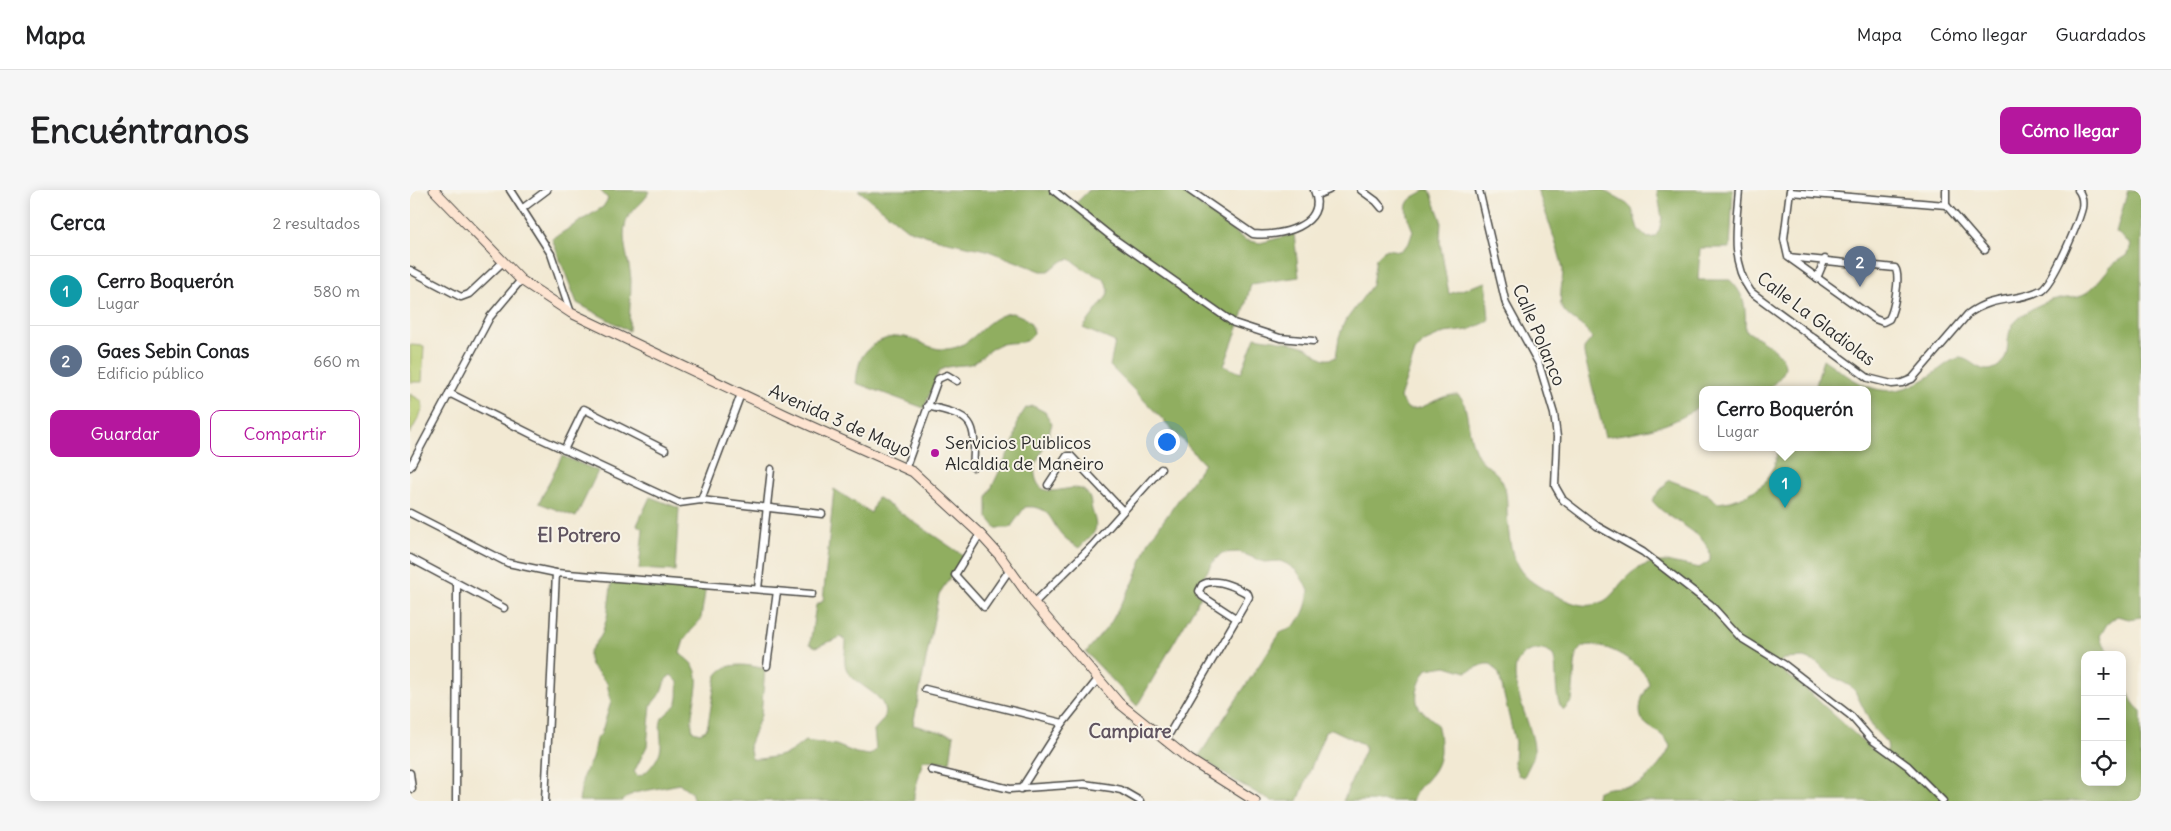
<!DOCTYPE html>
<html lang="es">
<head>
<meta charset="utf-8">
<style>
	:root { --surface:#fff; --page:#f6f6f6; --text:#202124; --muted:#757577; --line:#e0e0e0; --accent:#b5179e }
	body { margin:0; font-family:Delius,sans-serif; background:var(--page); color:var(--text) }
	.controls { position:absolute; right:15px; bottom:15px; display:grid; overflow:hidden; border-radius:10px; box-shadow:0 2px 12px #0003 }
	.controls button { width:45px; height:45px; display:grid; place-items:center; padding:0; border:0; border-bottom:1px solid var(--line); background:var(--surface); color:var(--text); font:25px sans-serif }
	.you { position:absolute; left:756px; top:251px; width:18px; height:18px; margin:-12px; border:4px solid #fff; border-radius:50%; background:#1a73e8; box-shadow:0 0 0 8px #1a73e833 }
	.badge { display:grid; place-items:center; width:32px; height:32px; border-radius:50%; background:var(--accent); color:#fff; font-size:16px; font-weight:700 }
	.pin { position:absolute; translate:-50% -41px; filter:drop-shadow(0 1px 2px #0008) }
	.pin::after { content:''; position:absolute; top:26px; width:18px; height:15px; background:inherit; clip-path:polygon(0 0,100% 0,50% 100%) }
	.popup { position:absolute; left:1289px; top:196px; width:172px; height:65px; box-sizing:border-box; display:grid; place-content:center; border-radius:10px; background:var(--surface); filter:drop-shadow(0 1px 4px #0005); font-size:16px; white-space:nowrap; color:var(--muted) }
	.popup b { font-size:19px; color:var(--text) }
	.popup::after { content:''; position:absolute; left:50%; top:100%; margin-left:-10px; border:10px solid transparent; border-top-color:var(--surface) }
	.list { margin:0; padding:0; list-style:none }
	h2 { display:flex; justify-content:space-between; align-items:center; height:65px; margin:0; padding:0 20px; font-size:21px }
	h2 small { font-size:16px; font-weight:400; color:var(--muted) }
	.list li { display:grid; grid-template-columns:32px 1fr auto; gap:15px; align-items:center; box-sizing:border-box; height:70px; padding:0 20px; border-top:1px solid var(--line) }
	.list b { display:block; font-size:19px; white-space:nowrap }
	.list p { margin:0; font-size:16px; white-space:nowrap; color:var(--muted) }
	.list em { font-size:16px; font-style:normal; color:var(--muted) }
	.actions { display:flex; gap:10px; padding:15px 20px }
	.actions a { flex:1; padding:11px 0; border:1px solid var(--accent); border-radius:10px; text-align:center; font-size:18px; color:var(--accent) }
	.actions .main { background:var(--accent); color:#fff }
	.icon { flex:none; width:28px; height:28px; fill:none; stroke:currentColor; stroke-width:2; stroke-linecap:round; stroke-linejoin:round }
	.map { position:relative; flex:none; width:1731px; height:611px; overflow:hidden; border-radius:10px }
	header { display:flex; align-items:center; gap:30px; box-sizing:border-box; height:70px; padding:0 25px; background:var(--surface); border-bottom:1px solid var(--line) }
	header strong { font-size:24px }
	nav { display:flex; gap:28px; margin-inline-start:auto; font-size:18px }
	.intro { display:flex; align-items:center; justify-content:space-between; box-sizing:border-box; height:120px; padding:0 30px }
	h1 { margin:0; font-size:35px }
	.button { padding:12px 22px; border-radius:10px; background:var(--accent); color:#fff; font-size:18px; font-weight:700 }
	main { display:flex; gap:30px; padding:0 30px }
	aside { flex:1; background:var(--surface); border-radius:10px; box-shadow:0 2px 12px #0003 }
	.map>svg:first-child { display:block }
	.green { fill:#b5ca6e; stroke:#707a4c }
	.forest { fill:#90ae61; stroke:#5e6c46; fill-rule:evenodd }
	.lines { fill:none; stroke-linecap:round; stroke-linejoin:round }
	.street-casing { stroke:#494844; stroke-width:9 }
	.secondary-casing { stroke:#494844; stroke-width:11 }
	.street { stroke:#fff; stroke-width:6 }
	.secondary { stroke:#fde4d1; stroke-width:9 }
	.poi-dot { fill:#b5179e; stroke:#f7f3e8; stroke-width:2 }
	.labels { text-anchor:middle; stroke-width:4; stroke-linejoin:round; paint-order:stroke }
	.street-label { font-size:18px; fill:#2b2b2b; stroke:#f7f3e8 }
	.poi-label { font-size:18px; fill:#2b2b2b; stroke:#f7f3e8; text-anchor:start }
	.neighbourhood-label { font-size:19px; font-weight:bold; fill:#605460; stroke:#f7f3e8 }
</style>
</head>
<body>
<header>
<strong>Mapa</strong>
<nav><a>Mapa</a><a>Cómo llegar</a><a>Guardados</a></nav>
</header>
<div class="intro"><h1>Encuéntranos</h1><a class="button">Cómo llegar</a></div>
<main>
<aside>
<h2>Cerca<small>2 resultados</small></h2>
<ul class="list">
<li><span class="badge" style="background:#0f9aa8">1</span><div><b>Cerro Boquerón</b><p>Lugar</p></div><em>580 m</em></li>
<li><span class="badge" style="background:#5c6f8a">2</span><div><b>Gaes Sebin Conas</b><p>Edificio público</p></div><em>660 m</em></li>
</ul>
<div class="actions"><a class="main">Guardar</a><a>Compartir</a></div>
</aside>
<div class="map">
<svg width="1731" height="611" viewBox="0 0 1731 611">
	<rect width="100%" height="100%" fill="#f7f3e8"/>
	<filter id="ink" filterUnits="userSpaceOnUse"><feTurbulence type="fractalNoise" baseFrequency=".02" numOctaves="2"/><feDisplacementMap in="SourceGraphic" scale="10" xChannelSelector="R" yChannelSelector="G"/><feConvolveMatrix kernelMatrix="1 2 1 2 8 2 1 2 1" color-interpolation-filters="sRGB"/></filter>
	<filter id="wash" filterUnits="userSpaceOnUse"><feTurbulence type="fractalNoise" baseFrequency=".0096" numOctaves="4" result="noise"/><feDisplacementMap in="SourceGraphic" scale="20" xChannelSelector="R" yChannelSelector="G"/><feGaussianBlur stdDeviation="1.12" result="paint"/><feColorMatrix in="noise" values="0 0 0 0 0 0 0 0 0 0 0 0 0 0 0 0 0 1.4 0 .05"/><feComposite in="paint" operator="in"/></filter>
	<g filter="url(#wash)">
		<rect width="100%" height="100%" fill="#f2e9d3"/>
		<g class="green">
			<polygon points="0,155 14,156 12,192 0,192"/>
			<polygon points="0,204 12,211 13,219 0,244"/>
		</g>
		<g class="forest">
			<path d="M190,0L239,1C235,14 220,19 216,32C210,51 220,71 221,90C221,107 219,124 219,141L167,113L142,49L193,17L198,9Z"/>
			<path d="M448,0H648L665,14L679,0H770L835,50L850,53L884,44L889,87L841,94L833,124L814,176L831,183L845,147C861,150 880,151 895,157C907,162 912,174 926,167L929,147L934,133L962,95L966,68L976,59L990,61L999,53L1003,41C998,28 990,14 1005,6C1011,3 1014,0 1020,0L1031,30L1030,52L1039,104L1076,92L1079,131L1059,140L1034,143L1014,152L1005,162L990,208L998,219C1016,221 1027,204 1048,205L1053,210C1059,227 1058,245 1066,262C1071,275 1087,279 1093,293C1097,302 1097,312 1097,323C1101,374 1104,386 1151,408C1164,414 1178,419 1192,412C1201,408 1206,399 1213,391C1237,365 1258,371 1289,378L1300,371C1304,343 1254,330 1242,310L1259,290L1297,304L1308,313L1321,311L1337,305L1354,294L1364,276L1369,257H1458V199H1405L1413,169C1452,196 1474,215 1520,186C1530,180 1537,171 1549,168C1561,168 1569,184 1583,179C1606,170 1591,145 1606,131C1616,121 1632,112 1646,109C1656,108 1667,108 1676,103C1693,91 1696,75 1718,65L1721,54L1706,42L1718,0H1731V427L1719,429L1707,426L1697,434L1690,446L1692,452L1702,465H1675V592H1712V479C1719,496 1716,509 1731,521V611H1185L1187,602C1199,595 1213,599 1226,595C1237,592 1258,566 1260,556C1248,532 1223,542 1232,508C1234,503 1237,499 1239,494C1236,475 1193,450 1175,456C1171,457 1168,461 1166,464L1162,511L1154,520C1142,510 1149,481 1143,465C1135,459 1127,458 1118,462C1085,476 1126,536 1124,562C1124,569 1117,579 1114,587L1108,585L1104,573L1105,552L1089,484L1081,474H1075L1056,482L1036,476L1017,479C1010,489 1002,508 1010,519C1015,525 1023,528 1027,535C1030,542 1030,554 1030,562C1028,587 1007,593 1002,611H933L955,559L953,554L922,539L915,542L888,611H861L822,589L789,566L871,442C891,437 897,418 899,400L887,381L877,374L870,371L854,372L829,362L812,363L803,372L785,401L791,406L727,516L676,462L700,434L724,391L739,351L794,274C764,240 732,208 700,176L705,152L673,138L697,106L699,100L694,89L675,80L660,69L654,70L638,81H631L576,60L533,51L497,39ZM1393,468L1406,472L1422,486L1440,496L1445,501L1463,538L1477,553L1478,560L1472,563L1460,558L1388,492L1377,485L1369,474L1373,469Z"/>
			<path d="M1127,0H1193L1217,14L1222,19L1228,39L1238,48L1245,47L1249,41L1252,28L1247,0H1323L1320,58H1290L1288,90H1320C1336,106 1336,119 1335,140C1347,148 1381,164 1374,181C1371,188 1363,194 1358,199H1292V213C1265,238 1230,241 1195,247L1174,164V158L1182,148C1176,134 1155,129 1151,115C1149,108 1153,89 1153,80C1153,73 1130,4 1127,0Z"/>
			<path d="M602,123C614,126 622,131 624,143C617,156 605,151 592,154C580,157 573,167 563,173C555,177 541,173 529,181L514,218L446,193C447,184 448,175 452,167C460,153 480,144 495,147C516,152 523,164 547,157C568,149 578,125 602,123Z"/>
			<path d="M623,216L635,222L642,234C639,241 638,249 635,256C628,269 621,277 627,292C637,315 671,283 680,309C681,312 681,316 682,320C690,343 685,341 669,358C663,354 657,350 653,346C639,331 641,315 615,317L600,338H586L577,327V307L604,251L608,230L616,218Z"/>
			<polygon points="152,266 188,281 166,327 129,313"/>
			<path d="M424,299L461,323L467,307L554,366L529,404L503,535L544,545L540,572L513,570L504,604V611H284L281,602L270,594L224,603L212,611H169L173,586L182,569L186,549L191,544L201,512L197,493L181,475L179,469V462L191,446L197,428L202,389L296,396L291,428L274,450L270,463C274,468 281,471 284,477C294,494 277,523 283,541L290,543L296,540L298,534L306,487C315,470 339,475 355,479L351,525L339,556L342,569C347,570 373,566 378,563C384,560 389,555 395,551L426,555L446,563L460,565L466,560L464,540L474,529C480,504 449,499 438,482C432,473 436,461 436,451L431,447L406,457L400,454L406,415L413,411ZM261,485L268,492C269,516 268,513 252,528C248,538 252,546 251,556C251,566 238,584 228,586L224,582L237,556L241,515L250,504L256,489Z"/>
			<polygon points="240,307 269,318 265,381 229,379 233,339 227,335"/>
		</g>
	</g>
	<g filter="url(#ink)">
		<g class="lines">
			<defs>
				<g id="street">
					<polyline points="100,0 141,64 161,123"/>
					<polyline points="643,0 703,48 824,133 870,148 903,151"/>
					<path d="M779,0L843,44C869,47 919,36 904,0"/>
					<polyline points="951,0 966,11 972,18"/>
					<polyline points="1069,0 1096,114 1129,174 1144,224 1147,247 1145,296 1153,310 1187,336 1233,362 1300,414 1331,448 1375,475 1441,526 1461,549 1498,576 1533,611"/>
					<path d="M1329,0C1326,35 1319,72 1341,102L1458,188L1482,194L1492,193L1502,189L1558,124C1585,104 1607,113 1631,100C1643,93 1668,34 1672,18C1673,12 1672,5 1668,0"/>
					<polyline points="1536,0 1536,15 1575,60"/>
					<polyline points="1380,2 1536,15"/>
					<polyline points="907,5 919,0"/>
					<polyline points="113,18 137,0"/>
					<path d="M1378,67L1485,78C1491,86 1484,120 1479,129L1473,132L1465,129L1378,67L1374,49L1380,0"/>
					<polyline points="0,80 51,107 59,104 93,72"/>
					<polyline points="1407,88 1415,69"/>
					<polyline points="39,203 127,247 269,313 291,310 412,324"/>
					<path d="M517,216C563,226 567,230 563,277"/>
					<polyline points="154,260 174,219 255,260"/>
					<polyline points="0,277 80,127 111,90"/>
					<polyline points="496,277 528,189 537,185 547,191"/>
					<polyline points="638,295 657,266 661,266 713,321"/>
					<polyline points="291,310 331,204"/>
					<polyline points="0,323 98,373 146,383 402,404"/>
					<polyline points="570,344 545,385 574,417 600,379"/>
					<polyline points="0,368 94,418"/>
					<polyline points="348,399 361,279"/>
					<polyline points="624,413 682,356 751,279"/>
					<polyline points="357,476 367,401"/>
					<polyline points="515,499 653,533"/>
					<path d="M755,551C783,503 811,455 839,407L838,404C826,397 805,386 792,395L789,401L792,406L827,429"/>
					<polyline points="521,580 600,599 674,594 702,598 711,600 730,611"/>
					<polyline points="0,583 2,599"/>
					<polyline points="611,599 653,533 688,489"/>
					<polyline points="46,611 47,394"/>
					<polyline points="135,611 146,383"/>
				</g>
				<polyline id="secondary" points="24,0 111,90 161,123 376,225 503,282 570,344 590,366 624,413 709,513 780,570 845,611"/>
			</defs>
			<use href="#street" class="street-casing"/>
			<use href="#secondary" class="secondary-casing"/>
			<use href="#street" class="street"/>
			<use href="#secondary" class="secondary"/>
		</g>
	</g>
	<circle class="poi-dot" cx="525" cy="263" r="5"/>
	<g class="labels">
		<g class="street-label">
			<text transform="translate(1406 129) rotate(37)" y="6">Calle La Gladiolas</text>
			<text transform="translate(1129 145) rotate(67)" y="6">Calle Polanco</text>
			<text transform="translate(430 231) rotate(24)" y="6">Avenida 3 de Mayo</text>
		</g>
		<g class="poi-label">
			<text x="535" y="259">Servicios Puiblicos<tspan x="535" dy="21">Alcaldia de Maneiro</tspan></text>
		</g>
		<g class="neighbourhood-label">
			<text x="169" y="352">El Potrero</text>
			<text x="720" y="548">Campiare</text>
		</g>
	</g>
</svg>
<div class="controls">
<button>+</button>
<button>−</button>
<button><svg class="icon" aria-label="locate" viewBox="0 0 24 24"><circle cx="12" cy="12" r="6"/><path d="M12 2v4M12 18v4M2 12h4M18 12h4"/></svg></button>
</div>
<div class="you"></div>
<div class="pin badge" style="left:1375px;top:318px;background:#0f9aa8">1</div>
<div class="popup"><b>Cerro Boquerón</b>Lugar</div>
<div class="pin badge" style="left:1450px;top:97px;background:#5c6f8a">2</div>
</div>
</main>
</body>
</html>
